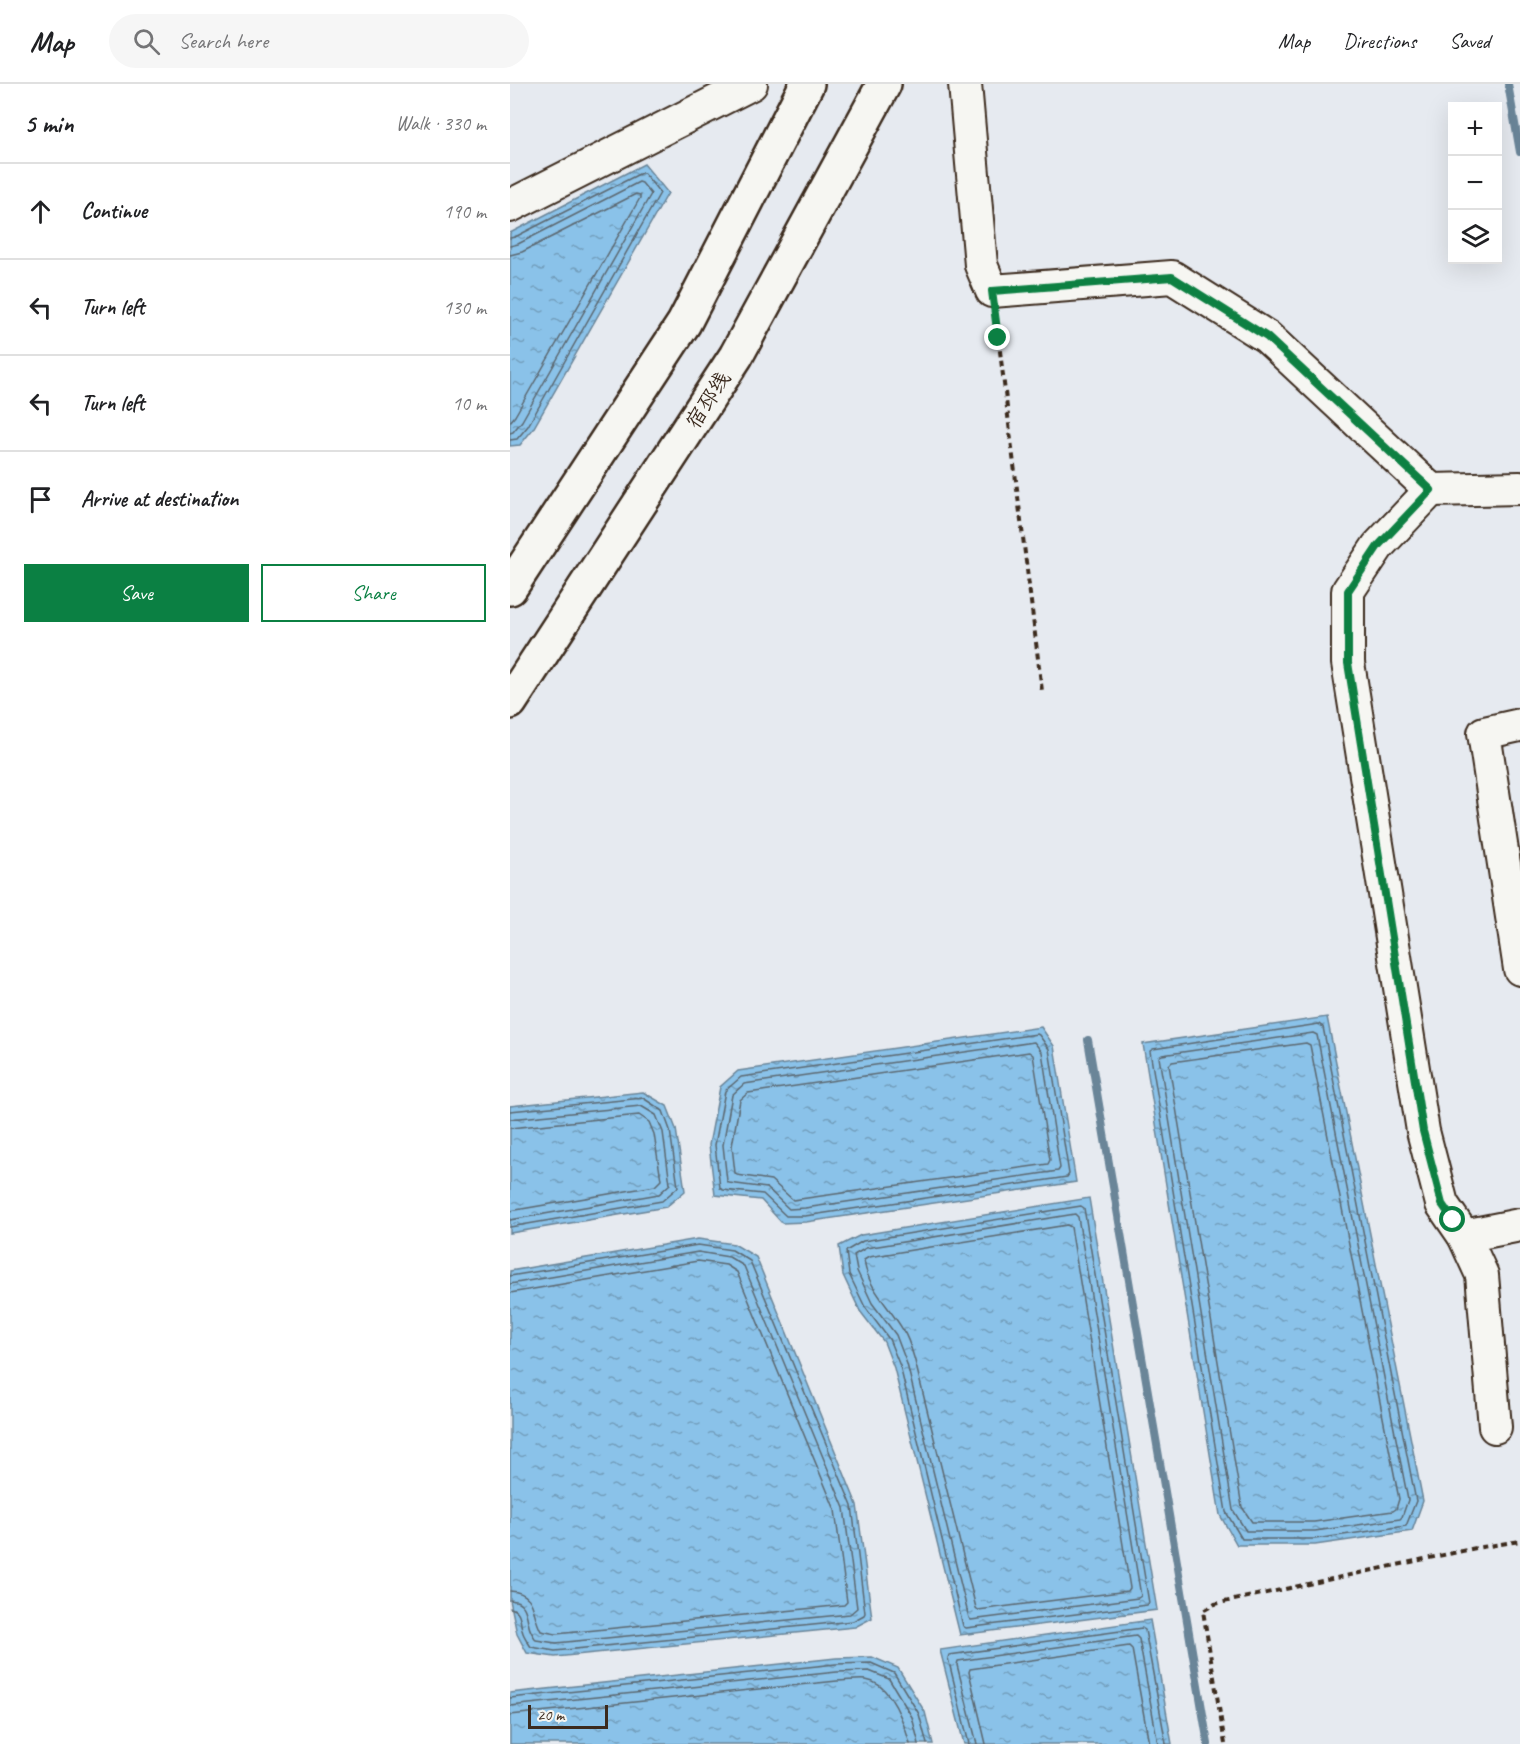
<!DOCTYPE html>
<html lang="en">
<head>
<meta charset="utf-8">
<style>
	:root { --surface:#fff; --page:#f6f6f6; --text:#202124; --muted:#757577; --line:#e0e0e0; --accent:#0b8043 }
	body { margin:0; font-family:Caveat,"LXGW WenKai TC",sans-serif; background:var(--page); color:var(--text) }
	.controls { position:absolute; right:18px; top:18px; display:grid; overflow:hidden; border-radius:0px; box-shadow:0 6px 24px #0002 }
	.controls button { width:54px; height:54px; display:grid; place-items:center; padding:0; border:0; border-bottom:2px solid var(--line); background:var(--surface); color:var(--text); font:30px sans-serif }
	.scale { position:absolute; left:18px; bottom:15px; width:80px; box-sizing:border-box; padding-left:6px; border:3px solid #3b2a1e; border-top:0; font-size:16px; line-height:21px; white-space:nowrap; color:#3b2a1e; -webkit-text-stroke:4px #f6f6f2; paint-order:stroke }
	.stop { position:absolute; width:18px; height:18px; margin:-14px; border:4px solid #0b8043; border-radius:50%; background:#fff }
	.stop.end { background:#0b8043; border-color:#fff; box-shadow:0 2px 6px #0008 }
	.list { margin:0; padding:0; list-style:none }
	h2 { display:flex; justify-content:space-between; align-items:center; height:78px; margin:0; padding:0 24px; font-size:26px }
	h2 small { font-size:20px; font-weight:400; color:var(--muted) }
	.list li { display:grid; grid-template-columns:39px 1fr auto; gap:18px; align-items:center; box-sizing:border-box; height:96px; padding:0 24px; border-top:2px solid var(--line) }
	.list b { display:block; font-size:22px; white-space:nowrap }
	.list em { font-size:20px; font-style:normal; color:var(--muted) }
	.actions { display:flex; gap:12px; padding:18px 24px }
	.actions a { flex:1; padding:14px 0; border:2px solid var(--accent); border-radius:0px; text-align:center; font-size:21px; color:var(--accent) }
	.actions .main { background:var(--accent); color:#fff }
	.icon { flex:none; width:33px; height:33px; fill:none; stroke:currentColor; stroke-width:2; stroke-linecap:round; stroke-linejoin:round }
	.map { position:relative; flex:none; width:1010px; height:1660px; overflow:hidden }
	header { display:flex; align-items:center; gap:36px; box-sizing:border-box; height:84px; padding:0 30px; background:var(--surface); border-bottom:2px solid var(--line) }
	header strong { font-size:28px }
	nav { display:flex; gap:33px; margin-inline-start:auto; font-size:21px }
	.search { width:420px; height:54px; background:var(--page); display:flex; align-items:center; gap:15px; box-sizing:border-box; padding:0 21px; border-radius:33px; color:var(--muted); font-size:22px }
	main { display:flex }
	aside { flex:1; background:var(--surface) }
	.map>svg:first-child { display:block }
	.water { fill:url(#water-ripples); stroke:#6a8598; stroke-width:1.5 }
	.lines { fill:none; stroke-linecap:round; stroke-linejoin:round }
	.shore { stroke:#5b676f; stroke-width:1.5 }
	.stream { stroke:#6a8598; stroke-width:8 }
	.minor-casing { stroke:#3b2a1e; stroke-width:36 }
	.major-casing { stroke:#3b2a1e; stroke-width:38 }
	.path { stroke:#3b2a1e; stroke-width:4; stroke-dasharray:6 4.5; stroke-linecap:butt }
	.minor { stroke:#f6f6f2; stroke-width:32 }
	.major { stroke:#f6f6f2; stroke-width:33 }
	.route { stroke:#0b8043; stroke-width:8 }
	.labels { text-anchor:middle; stroke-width:6; stroke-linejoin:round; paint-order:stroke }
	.street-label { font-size:21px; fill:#3b2a1e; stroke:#f6f6f2 }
</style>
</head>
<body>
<header>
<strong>Map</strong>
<div class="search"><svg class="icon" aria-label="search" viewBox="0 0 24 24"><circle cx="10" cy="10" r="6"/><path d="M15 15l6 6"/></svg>Search here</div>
<nav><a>Map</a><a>Directions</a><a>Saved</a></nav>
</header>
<main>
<aside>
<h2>5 min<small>Walk · 330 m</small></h2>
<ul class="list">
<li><svg class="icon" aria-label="ahead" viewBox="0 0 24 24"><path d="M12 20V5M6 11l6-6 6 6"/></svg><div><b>Continue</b></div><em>190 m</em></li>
<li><svg class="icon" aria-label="left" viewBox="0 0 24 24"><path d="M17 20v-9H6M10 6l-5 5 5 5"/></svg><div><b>Turn left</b></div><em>130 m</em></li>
<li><svg class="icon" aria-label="left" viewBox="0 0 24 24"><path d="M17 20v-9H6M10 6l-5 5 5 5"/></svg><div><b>Turn left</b></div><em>10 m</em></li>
<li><svg class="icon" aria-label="arrive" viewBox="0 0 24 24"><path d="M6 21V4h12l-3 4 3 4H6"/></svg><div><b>Arrive at destination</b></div></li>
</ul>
<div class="actions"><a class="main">Save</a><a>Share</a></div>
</aside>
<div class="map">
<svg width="1010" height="1660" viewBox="0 0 1010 1660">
	<defs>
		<pattern id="water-ripples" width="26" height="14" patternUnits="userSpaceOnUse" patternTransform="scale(1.5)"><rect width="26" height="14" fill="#8ac2e9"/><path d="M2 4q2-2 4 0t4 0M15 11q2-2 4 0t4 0" fill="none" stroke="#729ebc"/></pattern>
	</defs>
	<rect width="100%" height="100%" fill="#e6eaf0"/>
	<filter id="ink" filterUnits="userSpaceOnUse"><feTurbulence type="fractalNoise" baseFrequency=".0167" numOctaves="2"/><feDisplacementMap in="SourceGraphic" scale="12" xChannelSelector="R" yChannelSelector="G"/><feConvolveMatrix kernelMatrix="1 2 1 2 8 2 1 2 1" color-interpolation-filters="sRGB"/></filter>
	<g filter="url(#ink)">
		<g class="water">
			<polygon points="134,80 158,109 23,345 10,361 0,362 0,149"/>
			<polygon points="817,933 913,1417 902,1447 805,1461 727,1461 710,1431 633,960"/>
			<polygon points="531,943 544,962 566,1098 296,1138 272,1139 251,1116 205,1111 199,1061 210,1003 228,987"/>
			<polygon points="133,1008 157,1022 166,1045 175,1107 156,1123 0,1149 0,1022"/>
			<polygon points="579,1114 647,1526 450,1551 384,1284 374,1258 350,1227 333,1191 329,1162 351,1151"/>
			<polygon points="188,1155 224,1160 246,1173 347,1421 362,1534 345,1543 45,1573 17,1569 7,1550 0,1516 0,1187"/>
			<polygon points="640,1536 662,1660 454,1660 430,1566"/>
			<polygon points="362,1573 388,1584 415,1628 423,1660 0,1660 0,1609 326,1574"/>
		</g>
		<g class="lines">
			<g class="shore">
				<polyline points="0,154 5,153 131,89 134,89 150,109 18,342 7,355 0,356"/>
				<polyline points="0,162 8,160 129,98 132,99 141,110 12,337 3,348 0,349"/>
				<polyline points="0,171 12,168 126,110 130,111 130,114 5,332 0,338"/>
				<polygon points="809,940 813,943 906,1417 896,1442 805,1455 732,1455 716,1428 640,967 643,965"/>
				<polygon points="803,949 807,951 898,1416 892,1433 890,1435 805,1447 736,1447 723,1426 649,973 652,971"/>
				<polygon points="527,950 529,951 539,965 559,1090 557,1093 295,1132 276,1132 253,1110 213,1106 210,1104 205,1061 215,1007 231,993"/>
				<polygon points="524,958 532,968 550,1084 548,1087 295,1124 279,1125 257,1104 219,1099 217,1097 213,1061 222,1011 234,1000"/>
				<polygon points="796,959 800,961 889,1415 886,1425 883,1427 804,1438 742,1438 732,1423 659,981 662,978"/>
				<polygon points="519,968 523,971 540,1076 538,1080 283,1116 261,1096 227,1091 225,1089 222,1062 230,1016 238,1009"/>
				<polyline points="0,1027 133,1014 153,1027 160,1046 168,1103 152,1117 0,1143"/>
				<polyline points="0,1035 131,1022 146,1031 153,1048 160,1100 149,1110 0,1136"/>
				<polyline points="0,1044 129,1031 139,1038 144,1050 151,1096 145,1102 0,1127"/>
				<polygon points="571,1122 574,1124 639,1519 637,1521 456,1544 453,1542 390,1282 379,1255 355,1223 339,1190 336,1167 353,1157"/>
				<polygon points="565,1130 568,1133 631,1512 628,1514 461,1536 459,1534 397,1280 386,1251 362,1219 347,1187 344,1171 356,1164"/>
				<path d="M557,1141L561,1143L620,1504L618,1507L468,1526L466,1524L405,1277C402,1267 399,1255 393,1246C380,1223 357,1204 354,1176L359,1173Z"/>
				<path d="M0,1192L188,1161L222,1166L240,1177L342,1422L355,1529L354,1531L343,1537L45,1567L21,1563C18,1558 15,1554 13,1549C9,1539 13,1526 0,1524"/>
				<path d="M0,1200L188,1168L219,1173L234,1182L334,1424L347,1524L340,1530L46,1559L26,1556C23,1551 20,1547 19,1542C16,1529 16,1517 0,1516"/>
				<path d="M0,1209L188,1177L216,1181L227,1188L325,1426L337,1518L334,1521L46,1550L31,1547C21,1530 28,1509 0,1507"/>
				<polyline points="0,1614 326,1580 361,1579 384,1589 409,1630 417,1660"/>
				<polyline points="0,1622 327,1588 359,1587 379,1595 402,1633 409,1660"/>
				<path d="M0,1631L327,1597C337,1597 347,1595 356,1596C381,1599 394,1639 400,1660"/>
				<polyline points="459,1660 438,1574 439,1571 632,1544 635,1546 656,1660"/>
				<polyline points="467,1660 447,1581 448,1577 626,1552 629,1555 648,1660"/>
				<polyline points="476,1660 459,1588 460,1585 619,1562 622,1565 639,1660"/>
			</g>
			<g class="stream">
				<polyline points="998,0 1010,68"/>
				<polyline points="578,956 698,1660"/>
			</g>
			<defs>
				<g id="minor">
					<polyline points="455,0 471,181 482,207 662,193 757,253 921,406 1010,404"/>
					<polyline points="0,122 241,0"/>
					<polyline points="921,406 868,462 838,507 838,579 913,1047 932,1120 954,1152 972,1191 985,1343"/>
					<polyline points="1010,641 974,649 1010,885"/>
					<polyline points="954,1152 1010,1141"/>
				</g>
				<g id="major">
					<polyline points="0,504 174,239 297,0"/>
					<polyline points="0,618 226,272 374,0"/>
				</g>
			</defs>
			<use href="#minor" class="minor-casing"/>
			<use href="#major" class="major-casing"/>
			<g class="path">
				<polyline points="486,235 532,607"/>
				<polyline points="715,1660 693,1527 705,1520 966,1464 1010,1457"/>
			</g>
			<use href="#minor" class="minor"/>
			<use href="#major" class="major"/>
		</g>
	</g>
	<g class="lines" filter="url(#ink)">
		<polyline class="route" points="488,254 482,207 662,193 757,253 921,406 868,462 838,507 838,579 913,1047 932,1120 943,1136"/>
	</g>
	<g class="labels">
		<g class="street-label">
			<text transform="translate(198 316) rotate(-57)" y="7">宿邳线</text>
		</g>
	</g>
</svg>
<div class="controls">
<button>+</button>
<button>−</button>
<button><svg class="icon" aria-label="layers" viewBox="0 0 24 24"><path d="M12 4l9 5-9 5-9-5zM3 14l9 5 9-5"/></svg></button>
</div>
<div class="scale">20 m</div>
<div class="stop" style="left:943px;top:1136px"></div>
<div class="stop end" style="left:488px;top:254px"></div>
</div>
</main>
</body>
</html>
